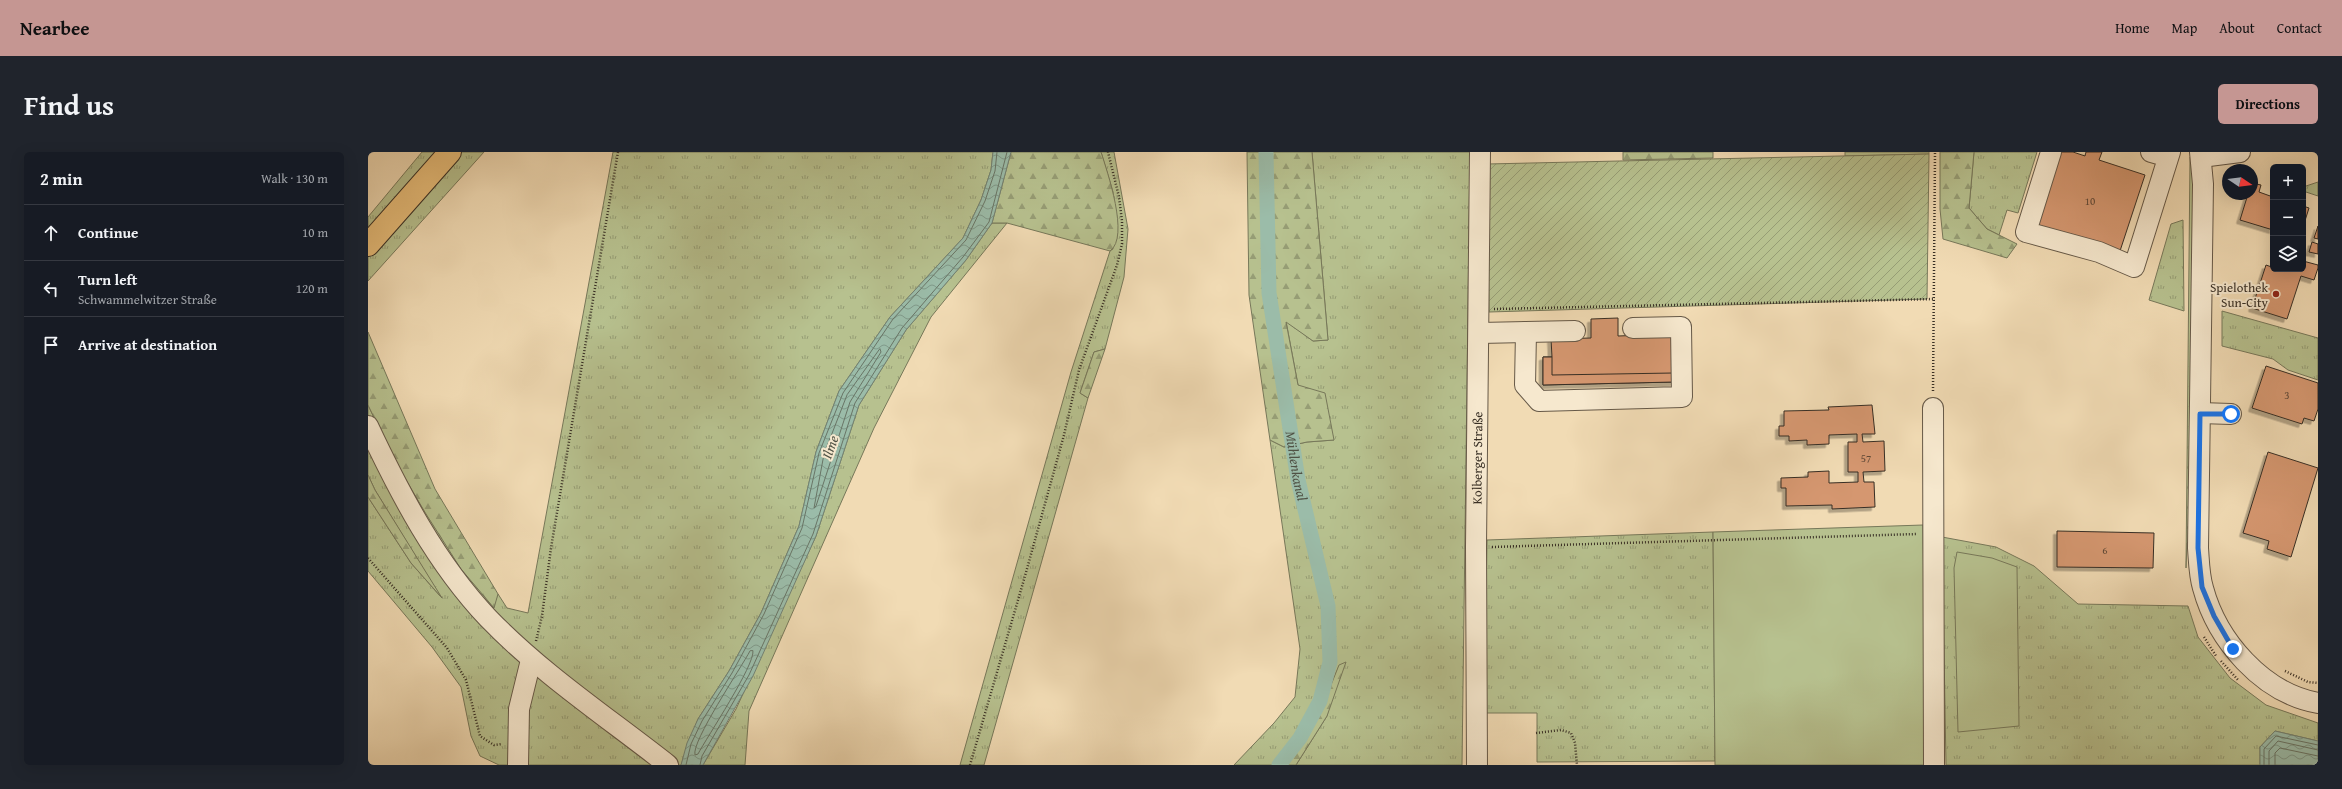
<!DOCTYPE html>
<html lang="en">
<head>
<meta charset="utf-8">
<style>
	:root { --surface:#171b24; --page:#20242c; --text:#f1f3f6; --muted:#9ea1a6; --line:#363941; --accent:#c59692 }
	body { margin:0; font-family:"Gentium Book Plus",serif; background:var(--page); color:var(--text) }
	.controls { position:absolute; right:12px; top:12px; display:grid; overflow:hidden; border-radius:6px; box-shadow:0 4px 16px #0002 }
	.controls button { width:36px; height:36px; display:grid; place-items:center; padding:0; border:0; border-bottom:1px solid var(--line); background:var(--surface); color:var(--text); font:20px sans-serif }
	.compass { position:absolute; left:1854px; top:12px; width:36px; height:36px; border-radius:50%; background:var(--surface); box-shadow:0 4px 16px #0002; rotate:103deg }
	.stop { position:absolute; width:12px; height:12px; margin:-9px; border:3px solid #1a73e8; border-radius:50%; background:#fff }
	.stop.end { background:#1a73e8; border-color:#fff; box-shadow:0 1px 4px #0008 }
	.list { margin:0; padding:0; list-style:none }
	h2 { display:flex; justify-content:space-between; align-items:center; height:52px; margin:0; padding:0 16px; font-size:17px }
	h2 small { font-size:13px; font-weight:400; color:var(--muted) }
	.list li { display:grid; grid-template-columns:26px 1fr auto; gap:12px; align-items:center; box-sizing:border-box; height:56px; padding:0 16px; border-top:1px solid var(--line) }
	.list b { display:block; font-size:15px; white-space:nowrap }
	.list p { margin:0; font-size:13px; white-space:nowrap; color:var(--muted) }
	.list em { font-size:13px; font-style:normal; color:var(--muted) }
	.icon { flex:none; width:22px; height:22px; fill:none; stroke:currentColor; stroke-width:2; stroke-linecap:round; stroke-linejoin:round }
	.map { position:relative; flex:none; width:1950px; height:613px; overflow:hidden; border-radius:6px }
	header { display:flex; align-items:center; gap:24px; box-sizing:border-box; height:56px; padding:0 20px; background:var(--accent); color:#111 }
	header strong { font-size:19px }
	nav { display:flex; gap:22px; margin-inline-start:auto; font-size:14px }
	.intro { display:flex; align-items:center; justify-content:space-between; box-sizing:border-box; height:96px; padding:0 24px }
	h1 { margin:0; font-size:28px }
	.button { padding:10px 18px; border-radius:6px; background:var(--accent); color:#111; font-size:14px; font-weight:700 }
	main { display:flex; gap:24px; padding:0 24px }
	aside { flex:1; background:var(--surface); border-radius:6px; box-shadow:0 4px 16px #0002 }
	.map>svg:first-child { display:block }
	.grass { fill:url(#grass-tufts); stroke:#77785a }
	.forest { fill:url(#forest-firs); stroke:#77785a }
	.park { fill:#b7c18f; stroke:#77785a }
	.garden { fill:url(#garden-furrows); stroke:#77785a }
	.water { fill:url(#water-waves); stroke:#738374 }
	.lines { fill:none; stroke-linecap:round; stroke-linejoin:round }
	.shore { stroke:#697566; stroke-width:1 }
	.canal { stroke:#9bbca9; stroke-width:15 }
	.building { fill:#d59770; stroke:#372e24; filter:url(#shadow) }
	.minor-casing { stroke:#665948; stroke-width:22 }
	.major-casing { stroke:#372e24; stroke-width:24 }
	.path { stroke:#372e24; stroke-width:2.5; stroke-dasharray:1 2; stroke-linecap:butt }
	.minor { stroke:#f6e8ce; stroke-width:20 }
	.major { stroke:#e8be7a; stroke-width:22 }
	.route { stroke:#1a73e8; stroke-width:5 }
	.poi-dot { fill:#8f2418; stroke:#f6e8ce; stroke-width:1.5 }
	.labels { text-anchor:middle; stroke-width:4; stroke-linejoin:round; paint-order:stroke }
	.number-label { font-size:11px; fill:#5e4837 }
	.poi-label { font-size:13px; fill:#372e24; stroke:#f6e8ce; text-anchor:end }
	.street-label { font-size:13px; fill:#372e24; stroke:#f6e8ce }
	.water-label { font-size:14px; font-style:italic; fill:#505245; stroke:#f6e8ce }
</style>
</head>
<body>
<header>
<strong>Nearbee</strong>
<nav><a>Home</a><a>Map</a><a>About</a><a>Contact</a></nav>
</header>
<div class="intro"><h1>Find us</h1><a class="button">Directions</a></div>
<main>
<aside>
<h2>2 min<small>Walk · 130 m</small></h2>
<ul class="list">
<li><svg class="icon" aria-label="ahead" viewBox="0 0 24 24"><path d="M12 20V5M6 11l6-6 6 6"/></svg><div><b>Continue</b></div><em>10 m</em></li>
<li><svg class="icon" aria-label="left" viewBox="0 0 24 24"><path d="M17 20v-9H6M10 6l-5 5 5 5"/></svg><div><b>Turn left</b><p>Schwammelwitzer Straße</p></div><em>120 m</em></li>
<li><svg class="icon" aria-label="arrive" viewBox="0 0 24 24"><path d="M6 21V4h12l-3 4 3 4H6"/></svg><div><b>Arrive at destination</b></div></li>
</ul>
</aside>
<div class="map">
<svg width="1950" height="613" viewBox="0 0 1950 613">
	<defs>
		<pattern id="grass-tufts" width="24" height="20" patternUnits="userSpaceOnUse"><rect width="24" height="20" fill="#b7c18f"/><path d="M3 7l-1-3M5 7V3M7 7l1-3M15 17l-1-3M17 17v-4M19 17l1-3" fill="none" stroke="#969d75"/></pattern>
		<pattern id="forest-firs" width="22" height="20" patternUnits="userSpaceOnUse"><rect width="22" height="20" fill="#b7c18f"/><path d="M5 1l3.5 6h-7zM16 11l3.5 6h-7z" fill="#969d75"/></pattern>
		<pattern id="garden-furrows" width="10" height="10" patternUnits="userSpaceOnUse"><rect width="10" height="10" fill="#b7c18f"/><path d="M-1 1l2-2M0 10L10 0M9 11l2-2" fill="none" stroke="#969d75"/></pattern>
		<pattern id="water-waves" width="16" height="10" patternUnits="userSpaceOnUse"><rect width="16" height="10" fill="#9bbca9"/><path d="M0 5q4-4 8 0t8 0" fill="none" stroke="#7f9989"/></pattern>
		<filter id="shadow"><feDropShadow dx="-3.5" dy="3.5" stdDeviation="0" flood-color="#0004"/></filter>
	</defs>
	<rect width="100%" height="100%" fill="#f1dbb4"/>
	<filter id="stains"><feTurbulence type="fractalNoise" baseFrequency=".005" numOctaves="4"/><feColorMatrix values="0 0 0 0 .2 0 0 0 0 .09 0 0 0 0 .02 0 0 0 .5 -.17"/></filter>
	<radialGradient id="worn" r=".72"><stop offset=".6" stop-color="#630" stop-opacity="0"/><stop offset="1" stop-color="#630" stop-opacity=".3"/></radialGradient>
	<g class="grass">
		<polygon points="54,0 116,0 0,129 0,65"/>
		<path d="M245,0H625L623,18L613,48L595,86L522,165L471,239L448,300L431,374L393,461L361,519L330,567L313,613H131L112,604L103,584L93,535L64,495L0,419V345L43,411L72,444L7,338L0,323V253C34,325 74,393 125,455L130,442L139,456L160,461Z"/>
		<polygon points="733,0 746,0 760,77 756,125 737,197 726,200 712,241 720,246 616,613 592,613 703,220 742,99 745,97 745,40"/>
		<polygon points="944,0 1102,0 1094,613 928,613 959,564 971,514 951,563 918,613 866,613 906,571 927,545 932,497 902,288 916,295 939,290 966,288 930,233 918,169 945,189 960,188"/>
		<polygon points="1477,0 1561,0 1561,2 1477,4"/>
		<polygon points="1606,0 1669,0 1650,61 1639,58 1631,83 1619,77 1601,56"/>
		<polygon points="1822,5 1826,9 1824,386 1819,391 1818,416"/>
		<polygon points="1950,30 1950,44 1935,39 1935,35"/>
		<polygon points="1815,68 1816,159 1781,148 1803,72"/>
		<polygon points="624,71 639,71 563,165 506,276 381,559 377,613 335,613 368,557 448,384 491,253 538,178 598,108"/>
		<polygon points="1854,159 1950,186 1950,228 1920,218 1905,207 1854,194"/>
		<polygon points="1345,380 1347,609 1169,610 1169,561 1116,561 1119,388"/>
		<polygon points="1574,385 1628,395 1666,414 1710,452 1820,454 1830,485 1862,526 1898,553 1950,571 1950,589 1907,579 1892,595 1892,613 1578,613"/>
	</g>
	<g class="forest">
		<path d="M643,0H733C739,19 762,85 742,99L639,71H624Z"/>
		<polygon points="879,0 944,0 960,188 945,189 918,170 930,233 957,241 966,288 939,290 916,295 902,288 881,143"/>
		<polygon points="1255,0 1345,0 1345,6 1255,8"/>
		<polygon points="1572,0 1606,0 1601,56 1619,77 1649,92 1639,106 1575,87 1572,57"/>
		<polygon points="0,180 67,337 130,442 126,456 93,417 58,362 28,311 0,253"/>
		<polygon points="737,197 720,246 712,241 726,200"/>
		<polygon points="0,323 7,338 74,446 43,411 0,345"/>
		<polygon points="978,510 959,564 928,613 918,613 951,563 971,513"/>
	</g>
	<g class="park">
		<polygon points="1555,373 1558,613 1347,613 1345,380"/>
		<polygon points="1589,400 1624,406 1649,415 1651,574 1590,580 1586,416"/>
	</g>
	<polygon class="garden" points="1561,2 1559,147 1121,160 1119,12"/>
	<g class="water">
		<polygon points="625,0 643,0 624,71 598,108 538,178 491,253 448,384 385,524 335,613 313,613 319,591 330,567 361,519 393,461 431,374 448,300 471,239 522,165 595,86 613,48 623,18"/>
		<polygon points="1907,579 1950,589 1950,613 1892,613 1892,595"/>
	</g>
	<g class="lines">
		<g class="shore">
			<polygon points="512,197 513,200 482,250 448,354 446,356 456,302 479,243"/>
			<path d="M385,499C387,513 339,585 330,602L327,603C323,590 373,516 382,499Z"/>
			<polyline points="318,613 323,592 334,569 364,521 396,462 434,376 451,301 475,241 525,167 598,88 617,49 627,19 629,0"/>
			<polyline points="332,613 334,604 381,523 445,382 487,251 534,176 595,105 621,70 639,0"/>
			<polyline points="1896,613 1896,597 1908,584 1950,593"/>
			<polyline points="1901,613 1901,599 1910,589 1950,598"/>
			<polyline points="1907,613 1907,601 1912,596 1950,604"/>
		</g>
		<path class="canal" id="s1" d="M898,0L901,141L930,328L960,454L962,510L952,549L932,586L911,613"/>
	</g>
	<g class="building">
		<polygon points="1692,0 1705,0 1717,4 1718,0 1734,0 1731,8 1777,23 1751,102 1668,75"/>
		<polygon points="1884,31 1893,33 1891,40 1905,45 1905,78 1872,68 1880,42 1884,42"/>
		<polygon points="1935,54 1941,56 1935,75"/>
		<polygon points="1950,74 1950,87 1946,86"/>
		<polygon points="1944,90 1950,92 1950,102 1941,100"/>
		<polygon points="1935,109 1950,113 1950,116 1946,128 1933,124 1919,167 1884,156 1898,113 1915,119 1916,117 1935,117"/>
		<polygon points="1250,166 1250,184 1304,182 1306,230 1175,233 1175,205 1184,205 1183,187 1223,186 1223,167"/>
		<polygon points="1175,205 1184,205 1184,223 1305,221 1306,230 1175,233"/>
		<polygon points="1898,214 1950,231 1950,257 1946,269 1936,266 1934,272 1884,256"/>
		<polygon points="1504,253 1507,282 1494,282 1495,290 1516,289 1517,319 1495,320 1496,330 1506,330 1507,355 1464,357 1464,353 1418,354 1418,336 1413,336 1413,326 1440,325 1440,320 1461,319 1461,331 1490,330 1490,320 1480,320 1480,290 1489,290 1489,282 1461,283 1461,292 1439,293 1439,288 1421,289 1421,284 1411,284 1411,274 1416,274 1416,259 1461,258 1460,255"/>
		<polygon points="1900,300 1950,316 1923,405 1899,397 1901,389 1875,381"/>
		<polygon points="1689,379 1786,381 1785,416 1689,415"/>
	</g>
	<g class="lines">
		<defs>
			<g id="minor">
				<polyline points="1683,0 1658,80 1731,100 1766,115 1802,0"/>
				<polyline points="1783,0 1790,2 1799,0"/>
				<path d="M1832,0L1835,32L1830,396C1831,409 1831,423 1835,436C1849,488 1894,541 1950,551"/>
				<polyline points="1833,5 1872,0"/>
				<polyline points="1158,180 1207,179"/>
				<polyline points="1112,181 1158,180 1157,233 1171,249 1314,245 1313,175 1265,176"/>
				<polyline points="1565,256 1566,613"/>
				<polyline points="1832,261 1863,262"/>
				<path d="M0,274C32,342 68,411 120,466C174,522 239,565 300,613"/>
				<polyline points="150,613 151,557 163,508"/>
				<path id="s2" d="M1109,613L1108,395L1112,0"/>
			</g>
			<polyline id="major" points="0,93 82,0"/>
		</defs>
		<use href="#minor" class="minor-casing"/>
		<use href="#major" class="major-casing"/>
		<g class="path">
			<polyline points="1126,157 1567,147"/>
			<polyline points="1565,239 1567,0"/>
			<polyline points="1124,395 1549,382"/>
			<polyline points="0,406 79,496 98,528 112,584 126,593 134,592"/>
			<polyline points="1836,485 1848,504"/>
			<polyline points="168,489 174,464 183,396 250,0"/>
			<polyline points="1853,509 1871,529"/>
			<polyline points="1917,519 1940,530 1950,531"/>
			<polyline points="1168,581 1193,578 1203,581 1207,591 1209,613"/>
			<polyline points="602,613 657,424 696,283 711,218 749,113 754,92 754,69 751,45 740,0"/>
		</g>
		<use href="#minor" class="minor"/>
		<use href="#major" class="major"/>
	</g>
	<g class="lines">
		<polyline class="route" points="1863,262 1832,262 1830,396 1834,435 1846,464 1865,497"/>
	</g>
	<circle class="poi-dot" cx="1908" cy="142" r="4"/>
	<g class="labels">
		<g class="number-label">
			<text x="1722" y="53">10</text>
			<text x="1919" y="247">3</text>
			<text x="1498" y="310">57</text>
			<text x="1737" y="402">6</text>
		</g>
		<g class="poi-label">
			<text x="1900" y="140">Spielothek<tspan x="1900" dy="15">Sun-City</tspan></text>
		</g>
		<g class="street-label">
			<text dy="5" stroke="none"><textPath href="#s2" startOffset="307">Kolberger Straße</textPath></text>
		</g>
		<g class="water-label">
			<text transform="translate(462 295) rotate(-70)" y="5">Ilme</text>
			<text dy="5" stroke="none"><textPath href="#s1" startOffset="316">Mühlenkanal</textPath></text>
		</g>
	</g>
	<rect width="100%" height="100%" filter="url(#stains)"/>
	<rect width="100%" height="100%" fill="url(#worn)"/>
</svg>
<div class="controls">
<button>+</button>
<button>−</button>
<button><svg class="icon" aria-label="layers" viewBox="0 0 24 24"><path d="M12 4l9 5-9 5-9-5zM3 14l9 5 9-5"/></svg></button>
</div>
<svg class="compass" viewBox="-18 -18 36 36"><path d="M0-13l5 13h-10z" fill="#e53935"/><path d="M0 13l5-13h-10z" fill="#9ea1a6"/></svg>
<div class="stop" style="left:1863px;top:262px"></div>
<div class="stop end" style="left:1865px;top:497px"></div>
</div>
</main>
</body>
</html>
